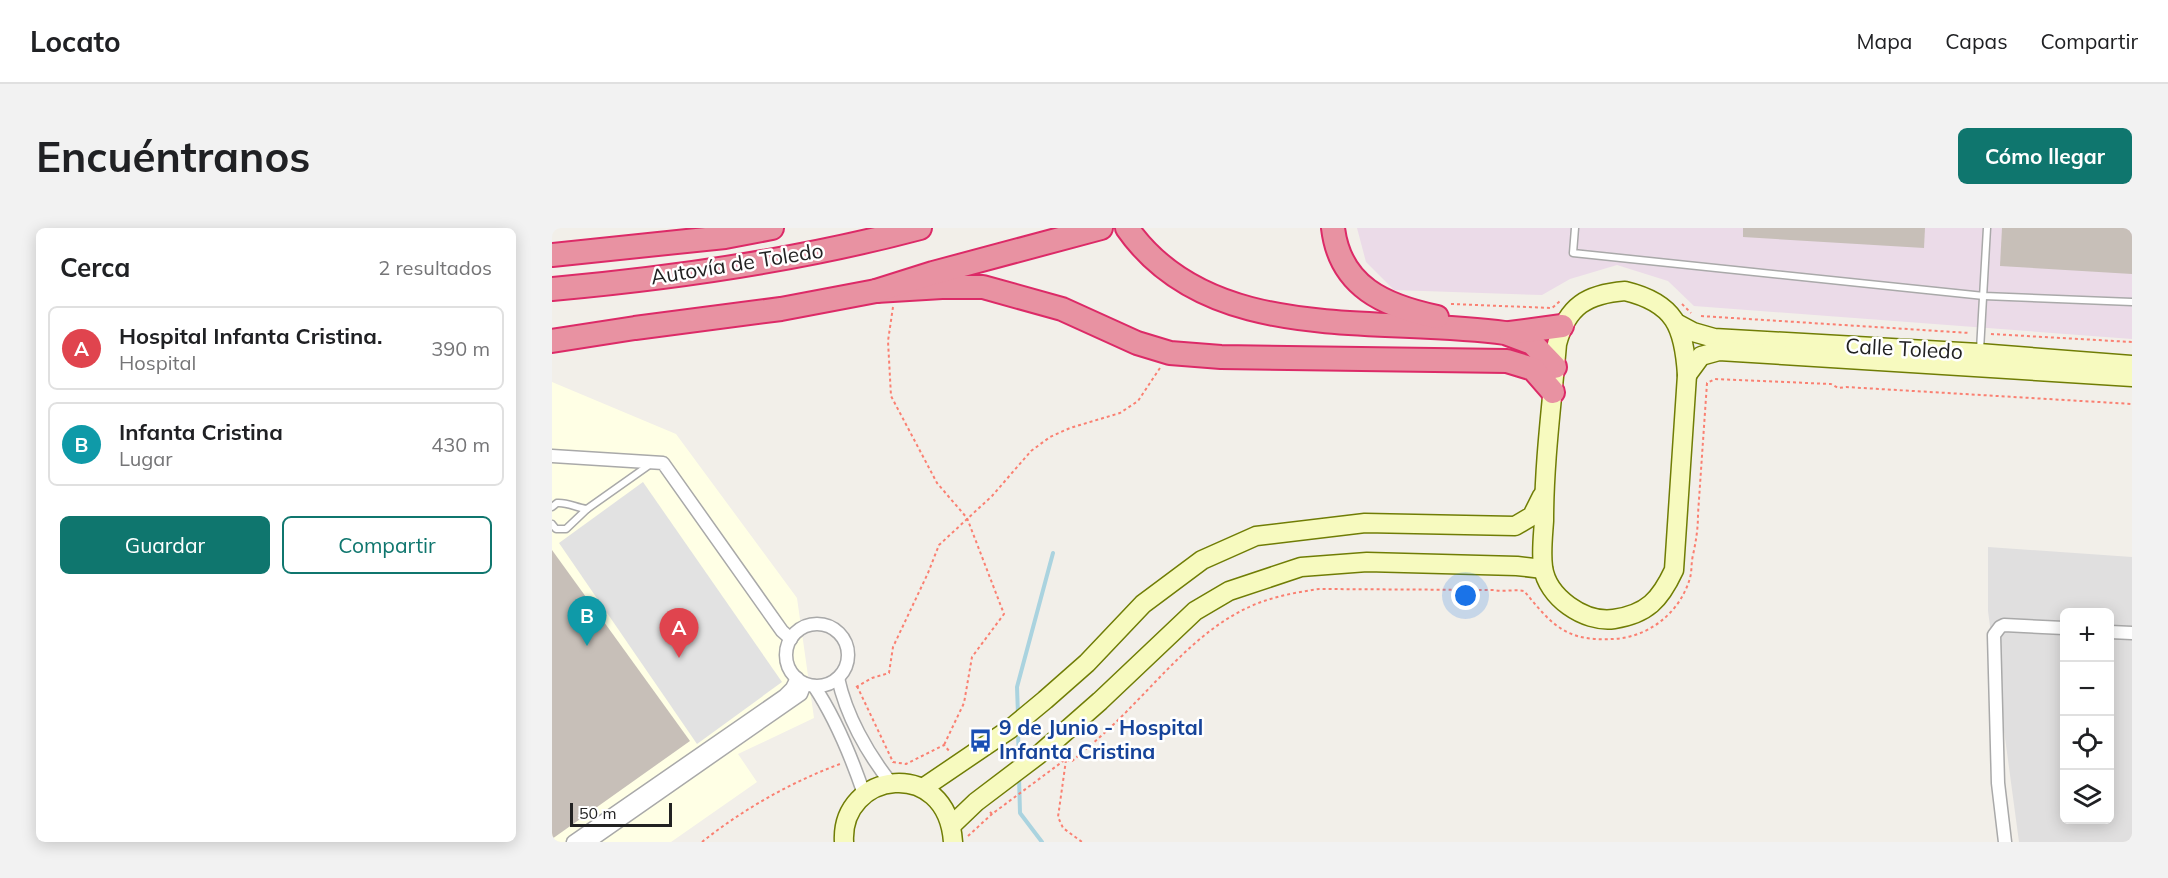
<!DOCTYPE html>
<html lang="es">
<head>
<meta charset="utf-8">
<style>
	:root { --surface:#fff; --page:#f2f2f2; --text:#202124; --muted:#757577; --line:#e0e0e0; --accent:#0f766e }
	body { margin:0; font-family:Mulish,sans-serif; background:var(--page); color:var(--text) }
	.controls { position:absolute; right:18px; bottom:18px; display:grid; overflow:hidden; border-radius:9px; box-shadow:0 3px 15px #0003 }
	.controls button { width:54px; height:54px; display:grid; place-items:center; padding:0; border:0; border-bottom:2px solid var(--line); background:var(--surface); color:var(--text); font:30px sans-serif }
	.scale { position:absolute; left:18px; bottom:15px; width:102px; box-sizing:border-box; padding-left:6px; border:3px solid #222; border-top:0; font-size:16px; line-height:21px; white-space:nowrap; color:#222; -webkit-text-stroke:4px #fff; paint-order:stroke }
	.you { position:absolute; left:914px; top:368px; width:21px; height:21px; margin:-15px; border:4px solid #fff; border-radius:50%; background:#1a73e8; box-shadow:0 0 0 9px #1a73e833 }
	.badge { display:grid; place-items:center; width:39px; height:39px; border-radius:50%; background:var(--accent); color:#fff; font-size:20px; font-weight:700 }
	.pin { position:absolute; translate:-50% -50px; filter:drop-shadow(0 2px 3px #0008) }
	.pin::after { content:''; position:absolute; top:32px; width:21px; height:18px; background:inherit; clip-path:polygon(0 0,100% 0,50% 100%) }
	.list { margin:0; padding:0; list-style:none }
	h2 { display:flex; justify-content:space-between; align-items:center; height:78px; margin:0; padding:0 24px; font-size:26px }
	h2 small { font-size:20px; font-weight:400; color:var(--muted) }
	.list li { display:grid; grid-template-columns:39px 1fr auto; gap:18px; align-items:center; box-sizing:border-box; height:84px; margin:0 12px 12px; padding:0 12px; border:2px solid var(--line); border-radius:9px }
	.list b { display:block; font-size:22px; white-space:nowrap }
	.list p { margin:0; font-size:20px; white-space:nowrap; color:var(--muted) }
	.list em { font-size:20px; font-style:normal; color:var(--muted) }
	.actions { display:flex; gap:12px; padding:18px 24px }
	.actions a { flex:1; padding:14px 0; border:2px solid var(--accent); border-radius:9px; text-align:center; font-size:21px; color:var(--accent) }
	.actions .main { background:var(--accent); color:#fff }
	.icon { flex:none; width:33px; height:33px; fill:none; stroke:currentColor; stroke-width:2; stroke-linecap:round; stroke-linejoin:round }
	.map { position:relative; flex:none; width:1580px; height:614px; overflow:hidden; border-radius:9px }
	header { display:flex; align-items:center; gap:36px; box-sizing:border-box; height:84px; padding:0 30px; background:var(--surface); border-bottom:2px solid var(--line) }
	header strong { font-size:28px }
	nav { display:flex; gap:33px; margin-inline-start:auto; font-size:21px }
	.intro { display:flex; align-items:center; justify-content:space-between; box-sizing:border-box; height:144px; padding:0 36px }
	h1 { margin:0; font-size:42px }
	.button { padding:15px 27px; border-radius:9px; background:var(--accent); color:#fff; font-size:21px; font-weight:700 }
	main { display:flex; gap:36px; padding:0 36px }
	aside { flex:1; background:var(--surface); border-radius:9px; box-shadow:0 3px 15px #0003 }
	.map>svg:first-child { display:block }
	.residential { fill:#e0dfdf; fill-rule:evenodd }
	.industrial { fill:#ebdbe8 }
	.education { fill:#ffffe5 }
	.parking { fill:#e2e2e2 }
	.lines { fill:none; stroke-linecap:round; stroke-linejoin:round }
	.stream { stroke:#aad3df; stroke-width:4 }
	.building { fill:#c7bfb8 }
	.lane-casing { stroke:#a9a9a9; stroke-width:9 }
	.street-casing { stroke:#a9a9a9; stroke-width:15 }
	.secondary-casing { stroke:#707d05; stroke-width:21 }
	.highway-casing { stroke:#dc2a67; stroke-width:26 }
	.path { stroke:#fa8072; stroke-width:2; stroke-dasharray:3 3; stroke-linecap:butt }
	.lane { stroke:#fff; stroke-width:6 }
	.street { stroke:#fff; stroke-width:12 }
	.secondary { stroke:#f7fabf; stroke-width:18 }
	.highway { stroke:#e892a2; stroke-width:22 }
	.labels { text-anchor:middle; stroke-width:5; stroke-linejoin:round; paint-order:stroke }
	.street-label { font-size:21px; fill:#222; stroke:#fff }
	.transit-label { font-size:21px; font-weight:bold; fill:#164399; stroke:#fff; text-anchor:start }
</style>
</head>
<body>
<header>
<strong>Locato</strong>
<nav><a>Mapa</a><a>Capas</a><a>Compartir</a></nav>
</header>
<div class="intro"><h1>Encuéntranos</h1><a class="button">Cómo llegar</a></div>
<main>
<aside>
<h2>Cerca<small>2 resultados</small></h2>
<ul class="list">
<li><span class="badge" style="background:#e0444e">A</span><div><b>Hospital Infanta Cristina.</b><p>Hospital</p></div><em>390 m</em></li>
<li><span class="badge" style="background:#0f9aa8">B</span><div><b>Infanta Cristina</b><p>Lugar</p></div><em>430 m</em></li>
</ul>
<div class="actions"><a class="main">Guardar</a><a>Compartir</a></div>
</aside>
<div class="map">
<svg width="1580" height="614" viewBox="0 0 1580 614">
	<rect width="100%" height="100%" fill="#f2efe9"/>
	<path class="residential" d="M1436,319L1580,329V614H1467L1436,383ZM1512,385H1558V592H1512Z"/>
	<polygon class="industrial" points="805,0 1580,0 1580,111 1142,78 1116,53 1065,37 1018,51 990,67 842,62 814,34"/>
	<polygon class="education" points="0,154 124,206 245,370 262,490 186,526 205,554 119,614 0,614"/>
	<polygon class="parking" points="91,254 230,454 145,516 7,315"/>
	<g class="lines">
		<g class="stream">
			<polyline points="466,487 465,459 501,325"/>
			<polyline points="466,504 467,535"/>
			<polyline points="467,549 468,585 490,614"/>
		</g>
	</g>
	<g class="building">
		<polygon points="1191,0 1373,0 1372,20 1191,9"/>
		<polygon points="1450,0 1580,0 1580,46 1448,38"/>
		<polygon points="0,322 138,513 0,611"/>
	</g>
	<g class="lines">
		<defs>
			<g id="lane">
				<polyline points="1023,0 1021,25 1432,68 1580,74"/>
				<polyline points="1428,122 1435,0"/>
				<path d="M0,279L5,275C16,274 24,280 35,281"/>
				<polyline points="0,296 4,301 14,301 35,281 100,235"/>
			</g>
			<g id="street">
				<polyline points="0,228 111,235 230,403 239,411"/>
				<circle cx="265" cy="427" r="31"/>
				<polyline points="1558,404 1580,405"/>
				<path d="M286,450C294,487 315,525 339,555"/>
				<path d="M262,458C284,491 299,528 312,566"/>
				<polyline points="21,614 232,468 240,460 245,450"/>
				<polyline points="37,614 249,466 253,456"/>
				<polyline points="1453,614 1446,555 1442,407 1448,399 1452,397 1512,400"/>
			</g>
			<g id="secondary">
				<path d="M1073,63C1123,75 1132,99 1135,147L1122,342C1108,372 1095,386 1062,391C1032,395 995,369 991,339C989,324 991,308 992,293C992,234 1000,175 1005,116C1015,78 1035,66 1073,63Z"/>
				<polyline points="1126,96 1141,104 1162,110 1427,125 1580,137"/>
				<polyline points="1135,147 1149,128 1167,123 1580,149"/>
				<polyline points="371,560 458,501 493,472 535,435 591,376 650,332 704,308 813,295 963,298 980,288 990,268"/>
				<polyline points="400,597 424,574 490,524 548,473 643,383 677,363 749,339 815,334 965,338 991,341"/>
				<path d="M292,614C288,543 395,528 401,614"/>
			</g>
			<g id="highway">
				<path d="M575,0C658,119 828,87 953,105L980,115L1003,139"/>
				<path d="M781,0C788,59 833,78 885,89"/>
				<polyline points="0,27 173,9 220,0"/>
				<path d="M0,61C123,50 248,32 368,0"/>
				<polyline points="324,63 390,59 431,59 510,81 585,115 618,125 669,129 955,133 981,141 1001,164"/>
				<polyline points="958,105 1010,98"/>
				<polyline points="0,113 83,100 229,81 324,63 381,45 549,0"/>
			</g>
		</defs>
		<use href="#lane" class="lane-casing"/>
		<use href="#street" class="street-casing"/>
		<use href="#secondary" class="secondary-casing"/>
		<use href="#highway" class="highway-casing"/>
		<g class="path">
			<polyline points="899,76 1000,80 1008,73"/>
			<polyline points="1130,76 1139,85"/>
			<polyline points="341,79 336,113 339,168 385,255 415,290 452,386 420,429 412,475 392,517"/>
			<polyline points="1149,88 1418,105"/>
			<polyline points="1439,106 1580,114"/>
			<polyline points="305,458 341,534 354,536 392,517 398,524"/>
			<polyline points="304,459 320,450 337,445 341,419 376,345 387,317 440,268 479,223 498,209 518,200 568,185 586,173 608,140"/>
			<polyline points="514,532 506,589 511,600 530,614"/>
			<path d="M438,584L440,586L444,583L514,531L519,534C539,517 559,500 577,481C615,443 652,397 704,376C724,368 746,364 767,361L942,362C952,364 962,361 972,363C985,378 997,395 1015,404C1029,411 1046,412 1060,411C1096,410 1128,385 1138,350C1140,343 1139,335 1141,327C1144,313 1146,301 1146,286L1155,155L1163,151L1279,156L1286,160L1294,159L1580,176"/>
			<polyline points="416,608 440,586"/>
			<path d="M150,614C190,582 239,554 288,536"/>
		</g>
		<use href="#lane" class="lane"/>
		<use href="#street" class="street"/>
		<use href="#secondary" class="secondary"/>
		<use href="#highway" class="highway"/>
	</g>
	<defs>
		<symbol id="bus-bare" viewBox="-9 -9 18 18"><path d="M-5-6H5V4H4V6H2V4H-2V6H-4V4H-5ZM-3.5-4V0h7V-4ZM-3.5 1.2v1.5H-2V1.2ZM2 1.2v1.5H3.5V1.2Z" fill="#1a4fb4" stroke="#fff" stroke-width="2.5" paint-order="stroke"/></symbol>
	</defs>
	<g fill-rule="evenodd">
		<use href="#bus-bare" x="412" y="496" width="33" height="33"/>
	</g>
	<g class="labels">
		<g class="street-label">
			<text transform="translate(185 36) rotate(-9)" y="7">Autovía de Toledo</text>
			<text transform="translate(1352 121) rotate(3)" y="7">Calle Toledo</text>
		</g>
		<g class="transit-label">
			<text x="447" y="507">9 de Junio - Hospital<tspan x="447" dy="24">Infanta Cristina</tspan></text>
		</g>
	</g>
</svg>
<div class="controls">
<button>+</button>
<button>−</button>
<button><svg class="icon" aria-label="locate" viewBox="0 0 24 24"><circle cx="12" cy="12" r="6"/><path d="M12 2v4M12 18v4M2 12h4M18 12h4"/></svg></button>
<button><svg class="icon" aria-label="layers" viewBox="0 0 24 24"><path d="M12 4l9 5-9 5-9-5zM3 14l9 5 9-5"/></svg></button>
</div>
<div class="scale">50 m</div>
<div class="you"></div>
<div class="pin badge" style="left:127px;top:430px;background:#e0444e">A</div>
<div class="pin badge" style="left:35px;top:418px;background:#0f9aa8">B</div>
</div>
</main>
</body>
</html>
